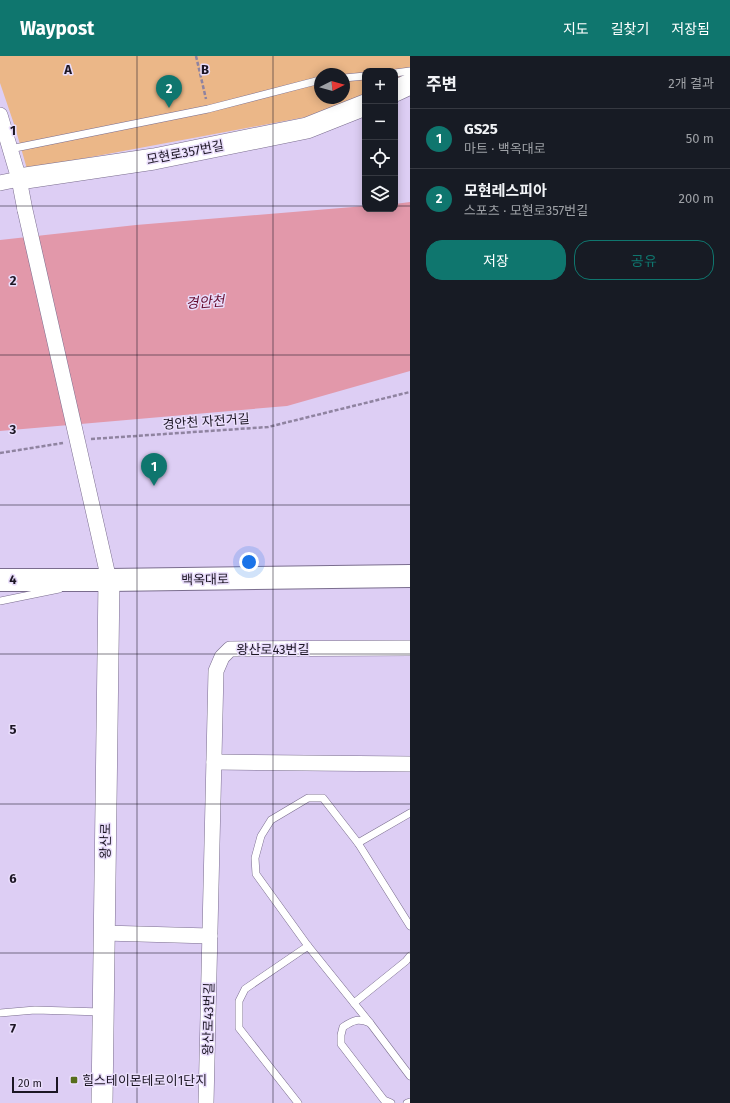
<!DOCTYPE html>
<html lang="ko">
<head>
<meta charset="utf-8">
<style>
	:root { --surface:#171b24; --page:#242831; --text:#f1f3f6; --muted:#9ea1a6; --line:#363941; --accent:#0f766e }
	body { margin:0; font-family:"Fira Sans","Noto Sans KR",sans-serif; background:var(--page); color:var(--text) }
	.controls { position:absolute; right:12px; top:12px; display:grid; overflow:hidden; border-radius:8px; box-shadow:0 2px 10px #0003 }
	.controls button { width:36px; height:36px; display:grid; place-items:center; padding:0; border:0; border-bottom:1px solid var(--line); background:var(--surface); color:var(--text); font:20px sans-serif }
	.compass { position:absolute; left:314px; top:12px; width:36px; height:36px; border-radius:50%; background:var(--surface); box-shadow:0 2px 10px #0003; rotate:84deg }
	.scale { position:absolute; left:12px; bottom:10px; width:46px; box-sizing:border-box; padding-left:4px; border:2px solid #1c1624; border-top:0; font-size:11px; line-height:14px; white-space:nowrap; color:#1c1624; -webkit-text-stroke:3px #e9ddfb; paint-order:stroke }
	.you { position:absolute; left:249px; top:506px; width:14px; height:14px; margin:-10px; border:3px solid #fff; border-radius:50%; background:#1a73e8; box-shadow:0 0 0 6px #1a73e833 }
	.badge { display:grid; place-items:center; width:26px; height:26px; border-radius:50%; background:var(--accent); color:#fff; font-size:13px; font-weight:700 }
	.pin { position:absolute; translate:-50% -33px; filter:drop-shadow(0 1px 2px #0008) }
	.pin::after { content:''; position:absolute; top:21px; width:14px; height:12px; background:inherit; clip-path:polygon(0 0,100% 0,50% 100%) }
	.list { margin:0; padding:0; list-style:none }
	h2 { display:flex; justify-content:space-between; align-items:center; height:52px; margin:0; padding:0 16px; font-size:17px }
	h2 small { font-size:13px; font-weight:400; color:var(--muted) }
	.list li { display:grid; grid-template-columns:26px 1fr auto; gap:12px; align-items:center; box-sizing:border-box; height:60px; padding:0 16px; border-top:1px solid var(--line) }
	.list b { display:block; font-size:15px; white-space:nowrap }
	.list p { margin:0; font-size:13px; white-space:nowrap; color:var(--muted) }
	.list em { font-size:13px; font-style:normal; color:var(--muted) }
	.actions { display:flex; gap:8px; padding:12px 16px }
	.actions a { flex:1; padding:9px 0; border:1px solid var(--accent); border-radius:16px; text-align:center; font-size:14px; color:var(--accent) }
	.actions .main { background:var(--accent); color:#fff }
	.icon { flex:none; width:22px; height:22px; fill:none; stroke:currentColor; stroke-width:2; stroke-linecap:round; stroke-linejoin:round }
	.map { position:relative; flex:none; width:410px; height:1047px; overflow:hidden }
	header { display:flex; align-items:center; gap:24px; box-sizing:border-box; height:56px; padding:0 20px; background:var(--accent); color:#fff }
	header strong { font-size:19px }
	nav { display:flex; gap:22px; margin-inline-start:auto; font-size:14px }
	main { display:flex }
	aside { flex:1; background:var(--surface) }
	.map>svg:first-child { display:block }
	.green { fill:#ebb788; fill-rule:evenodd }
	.water { fill:#e298aa }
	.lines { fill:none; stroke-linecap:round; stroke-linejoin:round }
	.lane-casing { stroke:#7a6d8e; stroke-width:8 }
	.street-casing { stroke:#7a6d8e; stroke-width:16 }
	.secondary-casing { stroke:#7a6d8e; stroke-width:22 }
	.primary-casing { stroke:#7a6d8e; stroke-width:24 }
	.path { stroke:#8f83a0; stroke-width:2.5; stroke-dasharray:4 2; stroke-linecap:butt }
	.lane { stroke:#fff; stroke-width:7 }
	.street { stroke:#fff; stroke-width:15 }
	.secondary { stroke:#fff; stroke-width:21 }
	.primary { stroke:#fff; stroke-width:22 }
	.street-bridge-casing { stroke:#7a6d8e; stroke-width:16; stroke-linecap:butt }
	.street-bridge { stroke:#fff; stroke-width:15 }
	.grid { fill:none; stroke:#1c1624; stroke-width:1; stroke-opacity:0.55 }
	.poi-dot { fill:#576d1c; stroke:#e9ddfb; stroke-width:1.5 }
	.labels { text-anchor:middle; stroke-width:3; stroke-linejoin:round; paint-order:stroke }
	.street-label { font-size:13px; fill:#1c1624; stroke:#e9ddfb }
	.poi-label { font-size:13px; fill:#1c1624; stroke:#e9ddfb; text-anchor:start }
	.water-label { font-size:14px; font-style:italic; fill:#650d30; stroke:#e9ddfb }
	.grid-label { font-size:13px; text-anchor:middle; font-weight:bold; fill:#1c1624; stroke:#e9ddfb; stroke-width:3; stroke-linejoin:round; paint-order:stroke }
</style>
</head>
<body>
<header>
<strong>Waypost</strong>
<nav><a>지도</a><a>길찾기</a><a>저장됨</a></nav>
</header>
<main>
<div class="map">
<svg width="410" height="1047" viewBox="0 0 410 1047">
	<rect width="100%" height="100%" fill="#ddcef4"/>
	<path class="green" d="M0,0H410V17L395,26V15H365V38L306,61L27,113L15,71L0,27ZM320,18H344V42H320Z"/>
	<polygon class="water" points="410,146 410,315 287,350 0,375 0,184 136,169 365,150 365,153 395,153 395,148"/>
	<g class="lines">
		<defs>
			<g id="lane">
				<polyline points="395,17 410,15"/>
				<polyline points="344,22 365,20"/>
				<polyline points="10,93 208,53 320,24"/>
				<polyline points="0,545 59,533"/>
				<polyline points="358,787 410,757"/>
				<polyline points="354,947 406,905 410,900"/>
				<polyline points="0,957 35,954 102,956"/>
				<polyline points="370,967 308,890 256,818 255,802 261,780 271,764 308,742 323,742 358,787 410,870"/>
				<polyline points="298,1047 239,972 239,945 245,933 308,890"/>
				<path d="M391,1047L384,1044L341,988V979L343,971C354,964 358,962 370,967L410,1020"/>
				<polyline points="407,1047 410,1046"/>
			</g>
			<g id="street">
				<polyline points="0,59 19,123 25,154"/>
				<polyline points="0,127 19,123"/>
				<polyline points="84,414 109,524"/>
				<polyline points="214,706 410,708"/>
				<polyline points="104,877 210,880"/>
				<polyline points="206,1047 216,615 222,601 230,593 410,592"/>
			</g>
			<g id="secondary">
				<polyline points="395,35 410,28"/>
				<polyline points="19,123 154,103 307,72 365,49"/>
				<polyline points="102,1047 109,524"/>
			</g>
			<polyline id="primary" points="0,524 109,524 410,520"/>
		</defs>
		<use href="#lane" class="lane-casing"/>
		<use href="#street" class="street-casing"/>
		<use href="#secondary" class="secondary-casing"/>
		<use href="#primary" class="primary-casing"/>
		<g class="path">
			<polyline points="196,0 206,43"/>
			<polyline points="91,383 268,371 410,336"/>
			<polyline points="0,397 63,387"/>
		</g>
		<use href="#lane" class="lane"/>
		<use href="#street" class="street"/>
		<use href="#secondary" class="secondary"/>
		<use href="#primary" class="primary"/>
		<defs>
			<polyline id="street-bridge" points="25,154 84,414"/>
		</defs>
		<use href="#street-bridge" class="street-bridge-casing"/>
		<use href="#street-bridge" class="street-bridge"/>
	</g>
	<path class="grid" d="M137,0V1047M273,0V1047M0,150H365M395,150H410M0,299H410M0,449H410M0,598H410M0,748H410M0,897H410"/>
	<rect class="poi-dot" x="70" y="1020" width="8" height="8" rx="2"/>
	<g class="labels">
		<g class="street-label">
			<text transform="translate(185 96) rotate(-11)" y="5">모현로357번길</text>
			<text transform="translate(206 365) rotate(-4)" y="5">경안천 자전거길</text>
			<text transform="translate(205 523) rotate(-1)" y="5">백옥대로</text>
			<text x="273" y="598">왕산로43번길</text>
			<text transform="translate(105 785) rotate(-89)" y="5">왕산로</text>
			<text transform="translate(208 963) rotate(-89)" y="5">왕산로43번길</text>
		</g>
		<g class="poi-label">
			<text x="82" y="1029">힐스테이몬테로이1단지</text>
		</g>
		<g class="water-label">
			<text transform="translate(205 246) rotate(-4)" y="5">경안천</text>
		</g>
	</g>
	<g class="grid-label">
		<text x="68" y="18">A</text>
		<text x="205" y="18">B</text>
		<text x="13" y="79">1</text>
		<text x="13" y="229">2</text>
		<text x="13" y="378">3</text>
		<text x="13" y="528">4</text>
		<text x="13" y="678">5</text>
		<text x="13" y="827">6</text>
		<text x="13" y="977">7</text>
	</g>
</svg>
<div class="controls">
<button>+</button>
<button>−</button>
<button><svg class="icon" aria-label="locate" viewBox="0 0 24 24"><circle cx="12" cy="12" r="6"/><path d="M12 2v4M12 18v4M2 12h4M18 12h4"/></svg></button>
<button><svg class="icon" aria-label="layers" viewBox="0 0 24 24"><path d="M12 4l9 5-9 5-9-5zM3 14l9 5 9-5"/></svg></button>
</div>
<svg class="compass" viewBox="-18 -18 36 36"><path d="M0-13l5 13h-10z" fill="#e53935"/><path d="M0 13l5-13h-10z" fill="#9ea1a6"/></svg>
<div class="scale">20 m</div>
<div class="you"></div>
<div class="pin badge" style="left:154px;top:430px">1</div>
<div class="pin badge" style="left:169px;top:52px">2</div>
</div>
<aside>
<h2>주변<small>2개 결과</small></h2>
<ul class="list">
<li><span class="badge">1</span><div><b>GS25</b><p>마트 · 백옥대로</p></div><em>50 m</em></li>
<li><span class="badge">2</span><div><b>모현레스피아</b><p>스포츠 · 모현로357번길</p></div><em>200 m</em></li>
</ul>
<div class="actions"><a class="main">저장</a><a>공유</a></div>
</aside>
</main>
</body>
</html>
